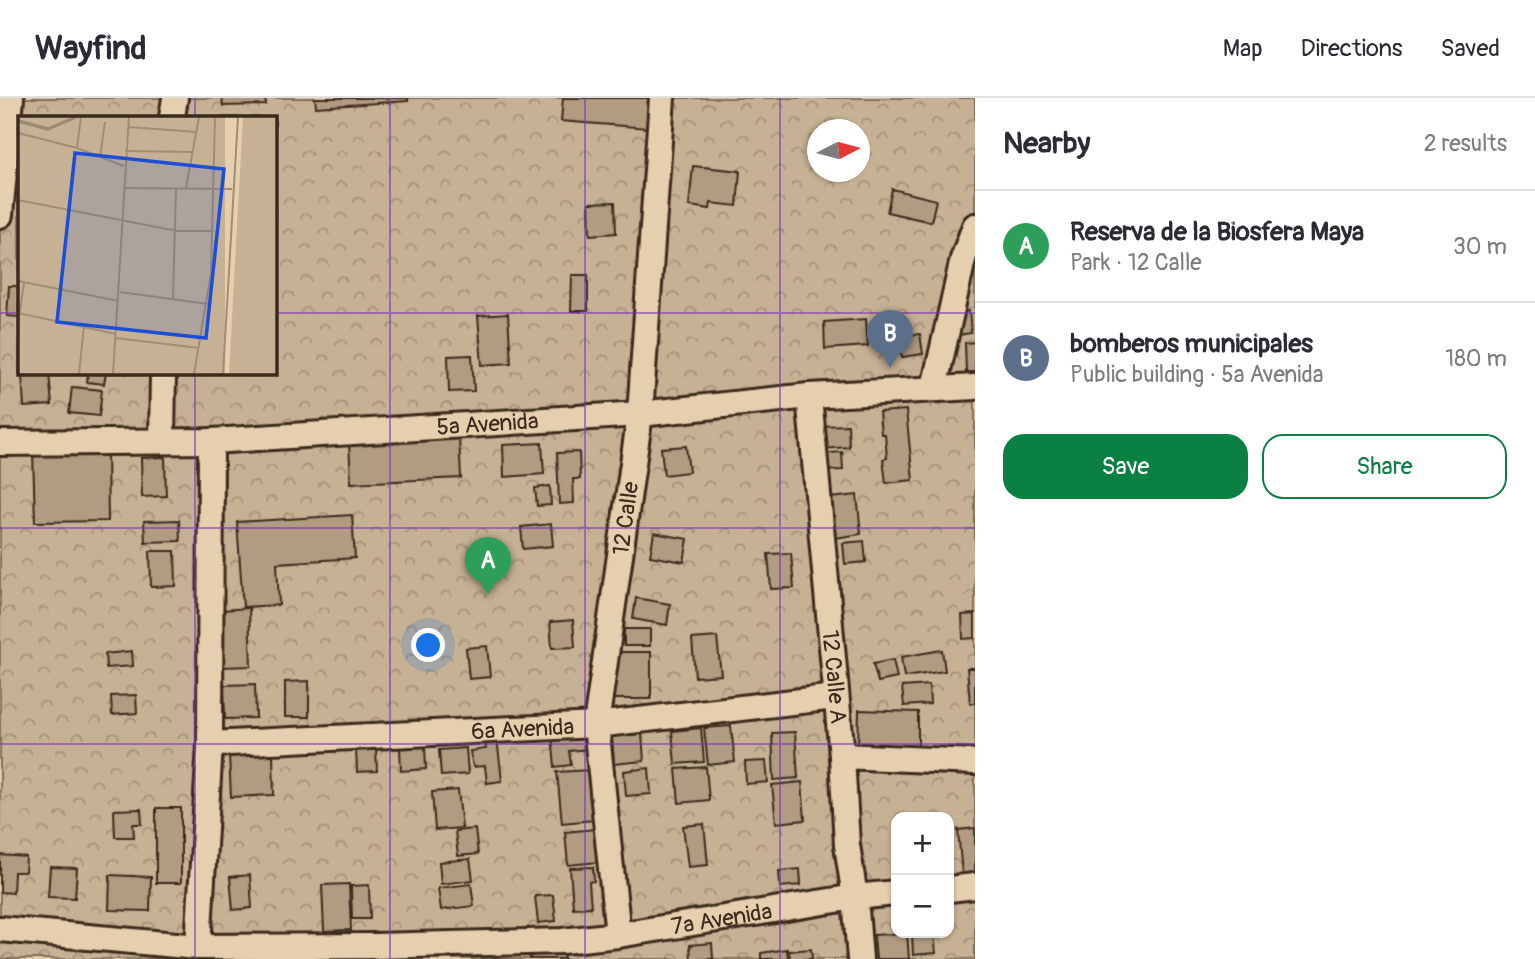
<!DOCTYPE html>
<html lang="en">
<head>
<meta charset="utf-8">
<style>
	:root { --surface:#fff; --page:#f7f7f7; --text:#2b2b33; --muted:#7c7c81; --line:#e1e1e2; --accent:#0b8043 }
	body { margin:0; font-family:Pangolin,sans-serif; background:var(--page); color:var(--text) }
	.controls { position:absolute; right:21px; bottom:21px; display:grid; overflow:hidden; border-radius:14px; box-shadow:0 2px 5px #0004 }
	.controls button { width:63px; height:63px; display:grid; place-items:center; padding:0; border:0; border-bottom:2px solid var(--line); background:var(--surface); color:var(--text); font:35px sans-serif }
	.compass { position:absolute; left:807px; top:21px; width:63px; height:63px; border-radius:50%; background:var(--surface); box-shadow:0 2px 5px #0004; rotate:84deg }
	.you { position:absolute; left:429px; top:548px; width:24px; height:24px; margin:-18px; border:5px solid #fff; border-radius:50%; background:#1a73e8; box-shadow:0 0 0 10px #1a73e833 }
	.badge { display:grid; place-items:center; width:46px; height:46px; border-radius:50%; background:var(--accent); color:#fff; font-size:23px; font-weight:700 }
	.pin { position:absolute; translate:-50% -58px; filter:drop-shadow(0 2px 4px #0008) }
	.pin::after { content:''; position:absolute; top:37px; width:24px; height:21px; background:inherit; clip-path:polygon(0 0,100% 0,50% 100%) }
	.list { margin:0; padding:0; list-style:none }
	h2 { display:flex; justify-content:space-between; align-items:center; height:91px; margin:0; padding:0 28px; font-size:30px }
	h2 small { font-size:23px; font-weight:400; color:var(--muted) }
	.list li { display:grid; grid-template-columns:46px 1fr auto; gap:21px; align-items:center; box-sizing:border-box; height:112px; padding:0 28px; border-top:2px solid var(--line) }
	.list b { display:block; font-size:26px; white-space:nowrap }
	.list p { margin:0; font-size:23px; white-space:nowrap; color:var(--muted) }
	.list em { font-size:23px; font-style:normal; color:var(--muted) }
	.actions { display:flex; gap:14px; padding:21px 28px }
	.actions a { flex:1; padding:16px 0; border:2px solid var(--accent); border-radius:21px; text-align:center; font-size:24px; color:var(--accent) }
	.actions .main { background:var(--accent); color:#fff }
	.map { position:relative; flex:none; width:975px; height:861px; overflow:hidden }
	header { display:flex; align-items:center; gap:42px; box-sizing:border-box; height:98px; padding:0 35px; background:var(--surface); border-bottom:2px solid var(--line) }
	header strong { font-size:33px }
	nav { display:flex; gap:38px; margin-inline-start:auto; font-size:24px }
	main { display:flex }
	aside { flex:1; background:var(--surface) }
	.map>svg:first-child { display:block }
	.forest { fill:url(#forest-crowns); stroke:#806e59; stroke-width:2; fill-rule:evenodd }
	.building { fill:#b19c81; stroke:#3b2a1e; stroke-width:2 }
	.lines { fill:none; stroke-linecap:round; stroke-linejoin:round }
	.minor-casing { stroke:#3b2a1e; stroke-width:30 }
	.minor { stroke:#e5cfae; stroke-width:24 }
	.grid { fill:none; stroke:#7b2cbf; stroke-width:2; stroke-opacity:0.55 }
	.labels { text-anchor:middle; stroke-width:6; stroke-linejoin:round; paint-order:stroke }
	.street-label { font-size:23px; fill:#3b2a1e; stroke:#e5cfae }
	.inset-river { fill:none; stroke:#9d8a72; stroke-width:3.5 }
	.inset-road { fill:none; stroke:#a18d74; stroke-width:2 }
	.view { fill:#1d4ed8; fill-opacity:0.15; stroke:#1d4ed8; stroke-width:3.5 }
	.inset-edge { fill:none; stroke:#3b2a1e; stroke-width:3.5 }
</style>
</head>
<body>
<header>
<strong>Wayfind</strong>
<nav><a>Map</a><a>Directions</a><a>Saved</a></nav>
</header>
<main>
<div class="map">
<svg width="975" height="861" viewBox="0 0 975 861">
	<defs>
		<pattern id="forest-crowns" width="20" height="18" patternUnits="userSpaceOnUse" patternTransform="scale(1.75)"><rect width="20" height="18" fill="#c6b194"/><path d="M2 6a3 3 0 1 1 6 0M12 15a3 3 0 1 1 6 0" fill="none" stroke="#a29078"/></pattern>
	</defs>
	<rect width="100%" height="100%" fill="#e5cfae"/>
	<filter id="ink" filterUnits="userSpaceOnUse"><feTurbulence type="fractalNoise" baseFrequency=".0143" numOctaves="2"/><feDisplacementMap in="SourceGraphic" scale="14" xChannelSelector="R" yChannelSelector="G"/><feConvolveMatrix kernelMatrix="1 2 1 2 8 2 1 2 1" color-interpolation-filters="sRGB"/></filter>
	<g filter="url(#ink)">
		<path class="forest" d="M0,0H975V861H0ZM19,19H275V275H19ZM818,32H860V74H818ZM896,719H949V835H896Z"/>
		<g class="building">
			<polygon points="222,0 265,0 266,7 223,8"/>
			<polygon points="315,0 408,0 408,3 316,9"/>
			<polygon points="563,0 651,0 648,30 561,23"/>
			<polygon points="693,68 740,73 737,108 711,105 710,111 689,108"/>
			<polygon points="892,91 936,102 931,124 887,114"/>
			<polygon points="615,104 616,135 590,137 589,105"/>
			<polygon points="572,177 588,177 588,213 571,213"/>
			<polygon points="9,188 19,188 19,219 7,218"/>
			<polygon points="969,213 971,235 958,237 956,214"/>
			<polygon points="508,216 511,265 482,267 478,218"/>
			<polygon points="866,221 868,248 825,251 824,224"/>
			<polygon points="920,236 923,256 902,259 899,238"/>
			<polygon points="975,244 975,274 966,274 965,245"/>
			<polygon points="472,257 474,293 449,294 448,258"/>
			<polygon points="49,275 52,307 24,309 22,276"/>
			<polygon points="88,275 106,275 104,286 87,284"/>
			<polygon points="72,289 102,292 99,318 69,315"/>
			<polygon points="906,312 913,382 886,385 883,361 887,360 885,336 881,336 879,314"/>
			<polygon points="848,327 849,349 821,351 819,328"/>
			<polygon points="459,339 461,380 351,385 349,344"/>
			<polygon points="542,345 544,376 504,379 503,347"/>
			<polygon points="686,348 689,374 664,377 661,350"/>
			<polygon points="107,353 108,423 35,424 33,354"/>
			<polygon points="579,354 580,381 573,381 574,405 559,406 557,355"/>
			<polygon points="842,354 843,372 820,373 819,356"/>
			<polygon points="165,359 166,398 142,399 141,360"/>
			<polygon points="550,388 551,407 537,408 535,390"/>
			<polygon points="857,397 861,436 835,440 830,400"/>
			<polygon points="352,417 355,460 277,465 279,507 243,509 237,424"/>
			<polygon points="179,422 180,443 145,444 144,423"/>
			<polygon points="551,426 553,448 523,451 521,429"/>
			<polygon points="654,435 688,441 684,464 650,458"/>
			<polygon points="864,443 866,464 845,466 843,445"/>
			<polygon points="150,453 175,453 176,488 151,489"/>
			<polygon points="791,455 794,490 771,491 768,456"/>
			<polygon points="636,500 670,506 667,527 633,521"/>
			<polygon points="249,510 251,568 223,569 221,512"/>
			<polygon points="975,516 975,540 963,541 962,517"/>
			<polygon points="573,522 575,549 552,550 550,524"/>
			<rect x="624" y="531" width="26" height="17"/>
			<polygon points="717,539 721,577 695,579 692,541"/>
			<polygon points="487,548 490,579 469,581 466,550"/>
			<polygon points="942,552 945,573 904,579 901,559"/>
			<polygon points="132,553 133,568 106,570 105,556"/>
			<rect x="614" y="554" width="37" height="47"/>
			<polygon points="893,562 897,580 878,584 873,566"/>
			<polygon points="967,570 975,570 975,605 970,605"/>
			<polygon points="309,583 309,619 285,619 285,584"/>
			<polygon points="255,586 256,620 225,621 224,587"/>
			<polygon points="929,587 930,606 904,608 902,589"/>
			<polygon points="136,597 137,615 112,617 111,598"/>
			<polygon points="859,612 918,614 918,651 858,650"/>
			<polygon points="731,628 735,664 708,667 704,630"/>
			<polygon points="701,630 704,664 675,666 672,633"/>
			<polygon points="587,633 589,651 569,653 571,667 555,669 552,637"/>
			<polygon points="795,634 798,680 774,682 772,635"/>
			<polygon points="642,636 644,663 614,666 612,638"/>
			<polygon points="497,640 502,683 487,685 485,668 473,669 470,653 486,651 485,641"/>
			<polygon points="425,648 426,671 401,673 400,650"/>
			<polygon points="376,650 377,673 357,674 356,651"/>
			<polygon points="466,650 468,676 441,678 439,652"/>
			<polygon points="273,655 274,697 231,699 229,657"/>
			<polygon points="766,663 768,684 746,686 745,664"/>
			<polygon points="706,669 709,702 679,705 676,671"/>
			<polygon points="649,670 651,696 626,698 624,673"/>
			<polygon points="590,672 594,722 562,725 557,674"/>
			<polygon points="802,684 805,722 776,725 772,687"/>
			<polygon points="458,692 462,730 435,732 432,694"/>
			<rect x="156" y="710" width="25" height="75"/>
			<polygon points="141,711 142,726 133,726 134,739 115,739 114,712"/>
			<polygon points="704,726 708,767 688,769 683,728"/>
			<polygon points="975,730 975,774 962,776 958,732"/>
			<polygon points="475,731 478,756 458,758 455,733"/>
			<polygon points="595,731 598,764 568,767 565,734"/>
			<polygon points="0,757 26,759 25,774 14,774 13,795 0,794"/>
			<polygon points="470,761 473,782 441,786 439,764"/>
			<polygon points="50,769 77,770 75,800 48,799"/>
			<polygon points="593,769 594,783 589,784 591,809 573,810 570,770"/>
			<polygon points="800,771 801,787 780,789 779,773"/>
			<polygon points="110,777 151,779 150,813 109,812"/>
			<polygon points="250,777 252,810 233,812 230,779"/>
			<polygon points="349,786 351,832 324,833 322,787"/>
			<polygon points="471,786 474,808 441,812 438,790"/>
			<polygon points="369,787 370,821 352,821 351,788"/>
			<polygon points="553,797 556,823 538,825 535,798"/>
			<polygon points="907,835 909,861 876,861 874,837"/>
			<polygon points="912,835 934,835 936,855 913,857"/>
			<polygon points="712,845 713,861 691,861 690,847"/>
			<polygon points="787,851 788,861 761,861 761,855"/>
			<polygon points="811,851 812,861 790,861 789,853"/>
			<polygon points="563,854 564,861 530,861 530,857"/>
		</g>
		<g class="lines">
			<defs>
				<g id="minor">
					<polyline points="172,19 175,0"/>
					<polyline points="0,117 11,0"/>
					<polyline points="934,290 963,161 975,128"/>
					<path id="s1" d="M809,298L842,658L847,747L855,799L860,861"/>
					<polyline points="162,343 163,275"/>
					<path id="s2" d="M0,345L211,343L640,316L809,298L975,289"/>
					<path id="s3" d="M210,646L596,627L835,599"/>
					<polyline points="842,658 975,664"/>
					<polyline points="949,791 975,788"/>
					<path id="s4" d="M0,831L198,849L374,848L562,843L618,837L855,799L896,795"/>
					<path id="s5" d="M618,837L596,627L640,316L662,0"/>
					<polyline points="198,849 210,646 211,343"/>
				</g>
			</defs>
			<use href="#minor" class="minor-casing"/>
			<use href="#minor" class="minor"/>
		</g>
	</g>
	<path class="grid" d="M195,0V19M390,0V861M585,0V861M780,0V861M0,215H19M275,215H975M195,275V861M0,430H975M0,646H975"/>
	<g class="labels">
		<g class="street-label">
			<text dy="8" stroke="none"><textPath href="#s2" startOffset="488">5a Avenida</textPath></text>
			<text dy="8" stroke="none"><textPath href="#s5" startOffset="420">12 Calle</textPath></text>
			<text dy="8" stroke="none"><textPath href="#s1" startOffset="282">12 Calle A</textPath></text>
			<text dy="8" stroke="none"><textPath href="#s3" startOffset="313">6a Avenida</textPath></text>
			<text dy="8" stroke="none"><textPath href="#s4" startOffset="724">7a Avenida</textPath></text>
		</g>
	</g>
	<g transform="translate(18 18)">
		<rect width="259" height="259" fill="#e5cfae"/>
		<path d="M0,1H207V258H0ZM225,1H259V258H211Z" fill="#c6b194"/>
		<path class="inset-river" d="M0,5L30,13L58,1"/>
		<path class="inset-road" d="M110,11L178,16M0,17L59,32L106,50M59,31L63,1M107,35L174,36M82,41L87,6M105,72L214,73M168,72L181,1M0,84L159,115H196M0,165L101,185M102,176L190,188M155,182L158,73M0,197L98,218M0,209L6,167M98,222L181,232M61,258L66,210M95,258L111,1M176,258L193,157L197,1M205,258L220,1"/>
		<path class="view" d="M57,37L206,53L188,222L39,206Z"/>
		<rect width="259" height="259" class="inset-edge"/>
	</g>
</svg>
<div class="controls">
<button>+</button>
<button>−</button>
</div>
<svg class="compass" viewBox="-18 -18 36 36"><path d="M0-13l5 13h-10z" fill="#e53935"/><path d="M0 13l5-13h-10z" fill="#7c7c81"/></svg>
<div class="you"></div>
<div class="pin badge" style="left:488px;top:497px;background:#2e9e5b">A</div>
<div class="pin badge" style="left:890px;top:270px;background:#5c6f8a">B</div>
</div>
<aside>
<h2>Nearby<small>2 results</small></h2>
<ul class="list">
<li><span class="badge" style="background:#2e9e5b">A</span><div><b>Reserva de la Biosfera Maya</b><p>Park · 12 Calle</p></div><em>30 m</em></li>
<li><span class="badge" style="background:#5c6f8a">B</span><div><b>bomberos municipales</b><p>Public building · 5a Avenida</p></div><em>180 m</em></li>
</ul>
<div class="actions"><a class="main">Save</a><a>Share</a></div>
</aside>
</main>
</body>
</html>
